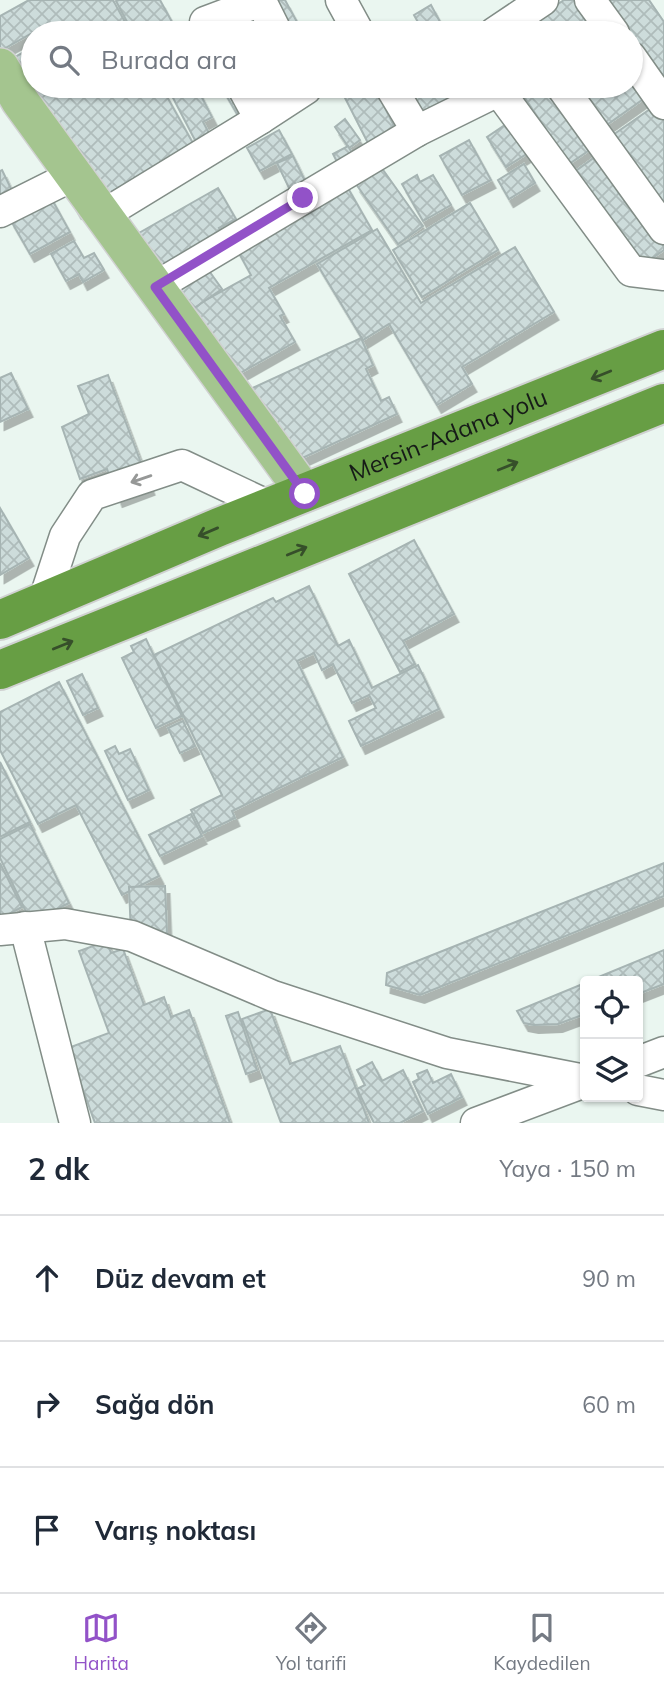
<!DOCTYPE html>
<html lang="tr">
<head>
<meta charset="utf-8">
<style>
	:root { --surface:#fff; --page:#f2f2f3; --text:#1f2937; --muted:#747a83; --line:#e0e1e3; --accent:#9252c8 }
	body { margin:0; font-family:Mulish,sans-serif; background:var(--page); color:var(--text) }
	.controls { position:absolute; right:21px; bottom:21px; display:grid; overflow:hidden; border-radius:7px; box-shadow:0 2px 5px #0004 }
	.controls button { width:63px; height:63px; display:grid; place-items:center; padding:0; border:0; border-bottom:2px solid var(--line); background:var(--surface); color:var(--text); font:35px sans-serif }
	.stop { position:absolute; width:21px; height:21px; margin:-16px; border:5px solid #9252c8; border-radius:50%; background:#fff }
	.stop.end { background:#9252c8; border-color:#fff; box-shadow:0 2px 7px #0008 }
	.list { margin:0; padding:0; list-style:none }
	h2 { display:flex; justify-content:space-between; align-items:center; height:91px; margin:0; padding:0 28px; font-size:30px }
	h2 small { font-size:23px; font-weight:400; color:var(--muted) }
	.list li { display:grid; grid-template-columns:46px 1fr auto; gap:21px; align-items:center; box-sizing:border-box; height:126px; padding:0 28px; border-top:2px solid var(--line) }
	.list b { display:block; font-size:26px; white-space:nowrap }
	.list em { font-size:23px; font-style:normal; color:var(--muted) }
	.icon { flex:none; width:38px; height:38px; fill:none; stroke:currentColor; stroke-width:2; stroke-linecap:round; stroke-linejoin:round }
	.map { position:relative; flex:none; width:664px; height:1123px; overflow:hidden }
	.search { position:absolute; background:var(--surface); box-shadow:0 2px 5px #0004; left:21px; right:21px; top:21px; height:77px; display:flex; align-items:center; gap:18px; box-sizing:border-box; padding:0 24px; border-radius:38px; color:var(--muted); font-size:26px }
	.sheet { height:469px; background:var(--surface) }
	nav { display:flex; justify-content:space-around; align-items:center; box-sizing:border-box; height:98px; border-top:2px solid var(--line); background:var(--surface); font-size:19px; color:var(--muted) }
	nav a { display:grid; justify-items:center; gap:4px }
	nav .on { color:var(--accent) }
	.map>svg:first-child { display:block }
	.building { fill:url(#building-cross-hatch); stroke:#a6b4b3; stroke-width:2; filter:url(#shadow) }
	.lines { fill:none; stroke-linecap:round; stroke-linejoin:round }
	.minor-casing { stroke:#828d87; stroke-width:33 }
	.major-casing { stroke:#d0d1d1; stroke-width:40 }
	.highway-casing { stroke:#d0d1d1; stroke-width:42 }
	.minor { stroke:#fff; stroke-width:30 }
	.major { stroke:#a4c58f; stroke-width:37 }
	.highway { stroke:#679e44; stroke-width:38 }
	.oneway { stroke:#364f2a }
	.oneway2 { stroke:#969897 }
	.route { stroke:#9252c8; stroke-width:9 }
	.labels { text-anchor:middle; stroke-width:5; stroke-linejoin:round; paint-order:stroke }
	.street-label { font-size:24px; fill:#161b18; stroke:#fff }
</style>
</head>
<body>
<div class="map">
<svg width="664" height="1123" viewBox="0 0 664 1123">
	<defs>
		<pattern id="building-cross-hatch" width="8" height="8" patternUnits="userSpaceOnUse" patternTransform="scale(1.75)"><rect width="8" height="8" fill="#cddcdb"/><path d="M0 0l8 8M0 8l8-8" fill="none" stroke="#afbcbb"/></pattern>
		<filter id="shadow"><feDropShadow dx="4.5" dy="8" stdDeviation="0" flood-color="#0004"/></filter>
	</defs>
	<rect width="100%" height="100%" fill="#eaf6f0"/>
	<g class="building">
		<polygon points="29,0 113,0 131,33 34,32 0,51 0,16"/>
		<polygon points="119,0 160,0 178,33 133,33 116,1"/>
		<polygon points="256,0 285,0 303,33 261,33 254,20 249,23 243,13"/>
		<polygon points="564,0 583,0 606,33 536,33 529,24"/>
		<polygon points="603,0 649,0 664,22 664,93 631,42 631,33 625,33"/>
		<polygon points="431,5 446,33 424,33 414,15"/>
		<polygon points="33,47 33,86 161,86 194,145 77,211 9,91 4,63"/>
		<polygon points="631,70 649,95 601,129 583,102 606,86 631,86"/>
		<polygon points="188,86 196,86 212,117 203,122 211,137 197,144 171,94"/>
		<polygon points="226,86 271,86 275,93 237,114 222,88"/>
		<polygon points="339,86 374,86 398,134 370,147"/>
		<polygon points="404,86 473,86 475,88 422,118"/>
		<polygon points="517,86 554,86 594,147 569,164"/>
		<polygon points="656,105 664,117 664,217 610,137"/>
		<polygon points="345,119 360,140 349,148 335,127"/>
		<polygon points="508,123 528,153 506,167 487,137"/>
		<polygon points="279,130 292,154 260,171 247,148"/>
		<polygon points="469,140 491,180 462,195 440,156"/>
		<polygon points="348,146 355,158 339,166 333,154"/>
		<polygon points="599,154 664,247 664,250 639,267 573,173"/>
		<polygon points="293,156 306,183 290,190 277,163"/>
		<polygon points="524,164 535,183 509,199 498,180"/>
		<polygon points="381,167 423,226 398,244 356,184"/>
		<polygon points="2,170 14,195 0,201 0,171"/>
		<polygon points="417,175 420,182 433,175 451,205 423,221 402,184"/>
		<polygon points="345,183 372,230 269,288 284,314 280,316 295,342 219,385 179,315 251,275 235,246"/>
		<polygon points="218,188 236,219 219,228 223,235 137,282 116,246"/>
		<polygon points="50,196 70,232 30,254 10,219"/>
		<polygon points="470,203 498,250 422,297 393,250"/>
		<polygon points="377,229 421,303 515,247 554,312 462,367 472,384 437,405 389,324 363,340 317,264"/>
		<polygon points="74,241 84,258 94,253 104,270 83,282 79,274 66,281 51,254"/>
		<polygon points="207,268 222,289 184,315 166,289"/>
		<polygon points="361,338 373,365 366,369 381,401 389,397 397,414 281,468 246,391"/>
		<polygon points="11,373 28,409 0,422 0,378"/>
		<polygon points="108,375 150,487 118,499 107,469 80,479 62,427 89,414 78,386"/>
		<polygon points="0,508 29,558 0,575"/>
		<polygon points="414,540 454,614 403,641 415,664 400,672 349,574"/>
		<polygon points="309,586 338,646 349,640 372,688 418,665 439,709 361,746 349,721 376,708 369,695 352,703 333,664 322,670 314,653 297,661 343,757 232,811 235,818 203,833 191,810 222,795 154,655 273,598 276,602"/>
		<polygon points="146,639 182,716 156,728 122,658 134,652 131,646"/>
		<polygon points="82,674 98,708 83,715 67,681"/>
		<polygon points="59,682 159,876 122,895 76,805 38,824 0,750 0,712"/>
		<polygon points="183,721 195,746 180,753 168,728"/>
		<polygon points="115,746 119,754 130,749 149,790 128,800 105,751"/>
		<polygon points="0,762 30,822 0,837"/>
		<polygon points="191,814 202,836 160,856 149,835"/>
		<polygon points="30,824 69,903 31,922 0,858 0,839"/>
		<polygon points="0,863 22,907 0,919"/>
		<polygon points="664,863 664,896 420,995 386,985 387,973"/>
		<polygon points="165,886 167,933 131,935 129,887"/>
		<polygon points="107,941 111,953 123,949 144,1005 164,997 171,1017 189,1010 230,1123 95,1123 68,1048 109,1033 79,951"/>
		<polygon points="664,950 664,984 638,994 638,981 589,981"/>
		<polygon points="585,983 585,1014 558,1024 534,1025 524,1023 517,1011"/>
		<polygon points="270,1009 290,1064 340,1046 369,1123 281,1123 242,1019"/>
		<polygon points="238,1012 257,1070 246,1074 226,1016"/>
		<polygon points="372,1062 382,1081 403,1070 423,1111 400,1123 374,1123 357,1089 365,1085 357,1070"/>
		<polygon points="427,1070 433,1083 451,1074 462,1097 428,1114 413,1082 419,1079 417,1074"/>
	</g>
	<g class="lines">
		<defs>
			<g id="minor">
				<polyline points="341,0 359,33"/>
				<polyline points="590,0 614,33"/>
				<polyline points="205,22 261,1 277,33"/>
				<polyline points="494,33 543,0"/>
				<polyline points="631,57 664,104"/>
				<polyline points="390,86 417,131"/>
				<polyline points="495,86 631,271 664,275"/>
				<polyline points="561,86 664,229"/>
				<polyline points="260,119 306,89 304,86"/>
				<polyline points="0,212 74,175"/>
				<polyline points="103,215 260,119 242,86"/>
				<polyline points="155,287 417,131 498,91"/>
				<polyline points="43,603 65,536 92,495 182,465 271,507"/>
				<polyline points="25,927 75,1123"/>
				<polyline points="0,930 65,924 132,936 273,996 447,1053 585,1080"/>
				<polyline points="638,1062 664,1052"/>
				<polyline points="638,1090 664,1095"/>
				<polyline points="476,1123 585,1082"/>
			</g>
			<polyline id="major" points="0,67 20,101 305,493"/>
			<g id="highway">
				<path id="s1" d="M0,620L219,527L664,349"/>
				<polyline points="0,670 664,403"/>
			</g>
		</defs>
		<use href="#minor" class="minor-casing"/>
		<use href="#major" class="major-casing"/>
		<use href="#highway" class="highway-casing"/>
		<use href="#minor" class="minor"/>
		<use href="#major" class="major"/>
		<use href="#highway" class="highway"/>
	</g>
	<defs><path id="oneway-shaft" d="M-6 0H5M1.5-3L5.5 0L1.5 3" fill="none" stroke-width="1.6" stroke-linecap="round" stroke-linejoin="round" transform="scale(1.75)"/></defs>
	<g class="oneway">
		<use href="#oneway-shaft" transform="translate(601 375) rotate(158)"/>
		<use href="#oneway-shaft" transform="translate(508 466) rotate(-22)"/>
		<use href="#oneway-shaft" transform="translate(208 532) rotate(157)"/>
		<use href="#oneway-shaft" transform="translate(297 551) rotate(-22)"/>
		<use href="#oneway-shaft" transform="translate(63 645) rotate(-22)"/>
	</g>
	<use class="oneway2" href="#oneway-shaft" transform="translate(141 479) rotate(161)"/>
	<g class="lines">
		<polyline class="route" points="303,198 155,287 305,494"/>
	</g>
	<g class="labels">
		<g class="street-label">
			<text dy="8" stroke="none"><textPath href="#s1" startOffset="485">Mersin-Adana yolu</textPath></text>
		</g>
	</g>
</svg>
<div class="controls">
<button><svg class="icon" aria-label="locate" viewBox="0 0 24 24"><circle cx="12" cy="12" r="6"/><path d="M12 2v4M12 18v4M2 12h4M18 12h4"/></svg></button>
<button><svg class="icon" aria-label="layers" viewBox="0 0 24 24"><path d="M12 4l9 5-9 5-9-5zM3 14l9 5 9-5"/></svg></button>
</div>
<div class="stop" style="left:305px;top:494px"></div>
<div class="stop end" style="left:303px;top:198px"></div>
<div class="search"><svg class="icon" aria-label="search" viewBox="0 0 24 24"><circle cx="10" cy="10" r="6"/><path d="M15 15l6 6"/></svg>Burada ara</div>
</div>
<section class="sheet">
<h2>2 dk<small>Yaya · 150 m</small></h2>
<ul class="list">
<li><svg class="icon" aria-label="ahead" viewBox="0 0 24 24"><path d="M12 20V5M6 11l6-6 6 6"/></svg><div><b>Düz devam et</b></div><em>90 m</em></li>
<li><svg class="icon" aria-label="right" viewBox="0 0 24 24"><path d="M7 20v-9h11M14 6l5 5-5 5"/></svg><div><b>Sağa dön</b></div><em>60 m</em></li>
<li><svg class="icon" aria-label="arrive" viewBox="0 0 24 24"><path d="M6 21V4h12l-3 4 3 4H6"/></svg><div><b>Varış noktası</b></div></li>
</ul>
</section>
<nav>
<a class="on"><svg class="icon" aria-label="map" viewBox="0 0 24 24"><path d="M3 6l6-2 6 2 6-2v14l-6 2-6-2-6 2zM9 4v14M15 6v14"/></svg>Harita</a>
<a><svg class="icon" aria-label="directions" viewBox="0 0 24 24"><path d="M12 3l9 9-9 9-9-9zM9 14v-3h6M13 9l2 2-2 2"/></svg>Yol tarifi</a>
<a><svg class="icon" aria-label="saved" viewBox="0 0 24 24"><path d="M7 4h10v16l-5-4-5 4z"/></svg>Kaydedilen</a>
</nav>
</body>
</html>
